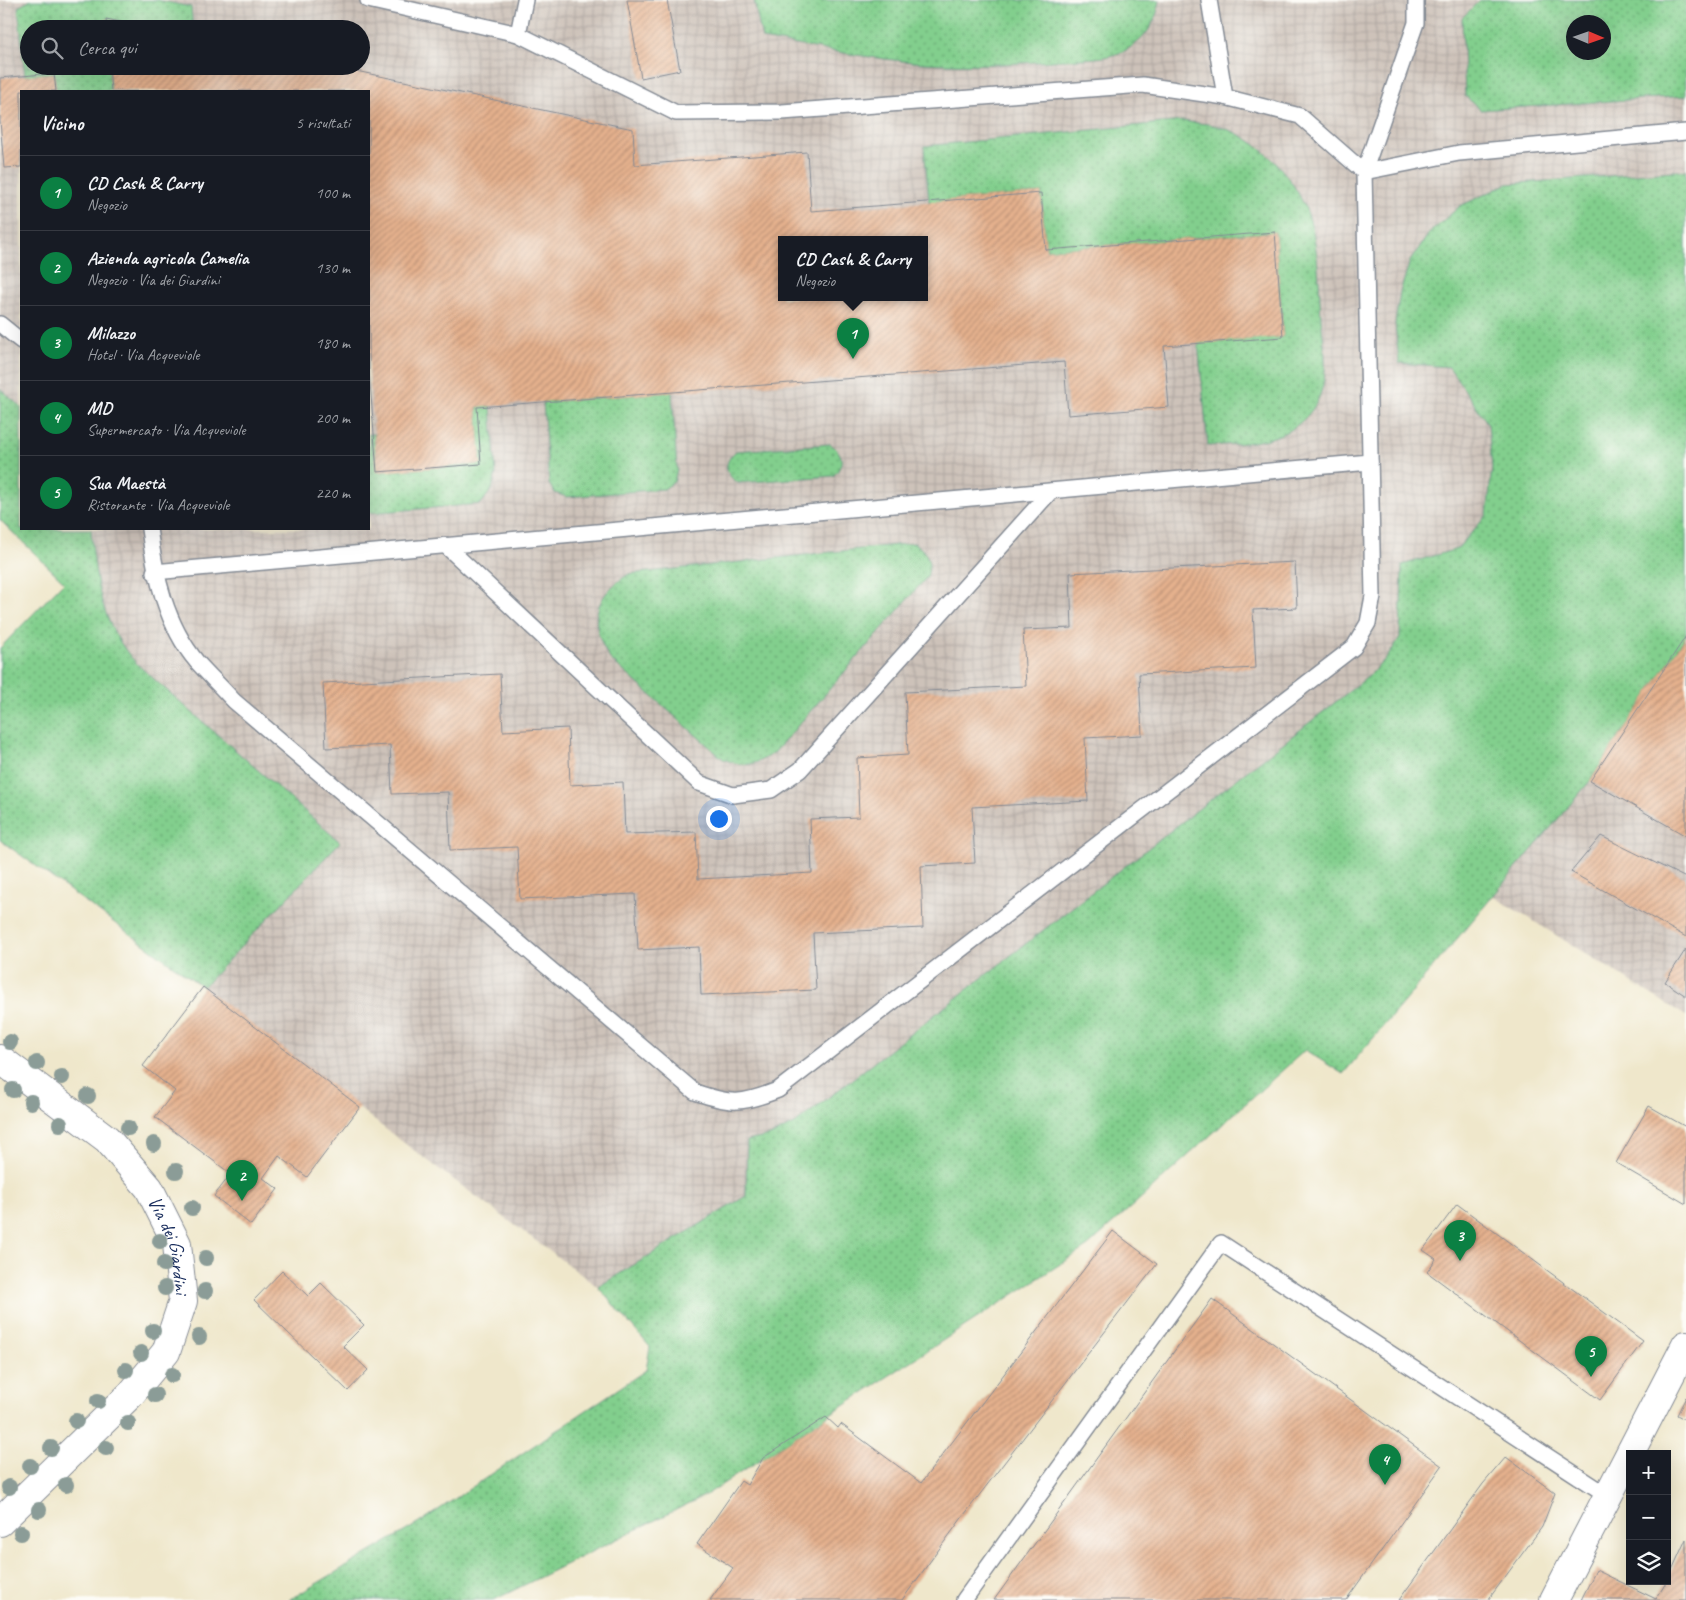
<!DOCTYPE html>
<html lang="it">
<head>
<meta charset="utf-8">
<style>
	:root { --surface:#171b24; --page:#242831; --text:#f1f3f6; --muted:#9ea1a6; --line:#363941; --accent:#0b8043 }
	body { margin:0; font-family:Caveat,sans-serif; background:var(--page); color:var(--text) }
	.controls { position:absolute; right:15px; bottom:15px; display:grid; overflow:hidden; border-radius:0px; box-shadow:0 5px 20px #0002 }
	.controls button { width:45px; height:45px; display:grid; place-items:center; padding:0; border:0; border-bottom:1px solid var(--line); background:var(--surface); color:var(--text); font:25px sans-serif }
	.compass { position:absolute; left:1566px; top:15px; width:45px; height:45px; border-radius:50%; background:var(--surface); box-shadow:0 5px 20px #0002; rotate:92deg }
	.you { position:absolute; left:718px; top:818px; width:18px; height:18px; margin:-12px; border:4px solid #fff; border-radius:50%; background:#1a73e8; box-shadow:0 0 0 8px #1a73e833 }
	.badge { display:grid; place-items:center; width:32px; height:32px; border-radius:50%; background:var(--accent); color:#fff; font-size:16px; font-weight:700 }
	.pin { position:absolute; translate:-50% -41px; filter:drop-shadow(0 1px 2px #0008) }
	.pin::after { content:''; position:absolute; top:26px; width:18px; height:15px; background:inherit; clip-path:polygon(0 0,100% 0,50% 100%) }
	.popup { position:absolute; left:778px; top:236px; width:150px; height:65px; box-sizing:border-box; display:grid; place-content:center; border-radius:0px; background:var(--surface); filter:drop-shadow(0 1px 4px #0005); font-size:16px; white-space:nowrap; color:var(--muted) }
	.popup b { font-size:19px; color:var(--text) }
	.popup::after { content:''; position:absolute; left:50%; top:100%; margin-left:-10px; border:10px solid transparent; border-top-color:var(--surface) }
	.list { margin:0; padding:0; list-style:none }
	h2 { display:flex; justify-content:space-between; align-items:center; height:65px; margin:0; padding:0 20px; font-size:21px }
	h2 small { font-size:16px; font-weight:400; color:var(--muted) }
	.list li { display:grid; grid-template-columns:32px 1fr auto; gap:15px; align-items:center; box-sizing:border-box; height:75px; padding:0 20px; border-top:1px solid var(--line) }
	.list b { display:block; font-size:19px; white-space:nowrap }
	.list p { margin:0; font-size:16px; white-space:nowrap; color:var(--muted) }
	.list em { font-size:16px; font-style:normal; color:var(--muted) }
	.icon { flex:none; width:28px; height:28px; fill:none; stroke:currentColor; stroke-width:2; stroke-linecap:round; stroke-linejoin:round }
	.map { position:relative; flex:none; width:1686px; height:1600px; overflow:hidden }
	.search { position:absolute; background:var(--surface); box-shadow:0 5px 20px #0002; left:20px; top:20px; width:350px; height:55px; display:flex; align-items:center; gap:12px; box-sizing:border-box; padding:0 18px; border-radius:28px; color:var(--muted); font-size:19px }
	.panel { position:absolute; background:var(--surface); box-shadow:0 5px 20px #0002; left:20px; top:90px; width:350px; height:440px; border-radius:0px }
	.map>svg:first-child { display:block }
	.industrial { fill:url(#industrial-grid); fill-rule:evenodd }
	.grass { fill:url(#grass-dots); stroke:#4e7f76; fill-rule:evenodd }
	.building { fill:url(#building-hatch); fill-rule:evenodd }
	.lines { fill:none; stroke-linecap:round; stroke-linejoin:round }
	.lane-casing { stroke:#858b94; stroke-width:18 }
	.secondary-casing { stroke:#858b94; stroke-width:30 }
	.lane { stroke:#fff; stroke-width:15 }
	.secondary { stroke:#fff; stroke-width:28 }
	.tree { fill:#8b9c97 }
	.labels { text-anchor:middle; stroke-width:5; stroke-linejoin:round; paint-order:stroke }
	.street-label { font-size:20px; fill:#1b2f5e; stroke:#fdfcf7 }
</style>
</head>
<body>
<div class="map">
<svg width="1686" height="1600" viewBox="0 0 1686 1600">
	<defs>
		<pattern id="industrial-grid" width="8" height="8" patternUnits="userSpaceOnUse" patternTransform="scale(1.25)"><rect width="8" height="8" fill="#cdc2b9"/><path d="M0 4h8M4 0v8" fill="none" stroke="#afa7a1"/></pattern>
		<pattern id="grass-dots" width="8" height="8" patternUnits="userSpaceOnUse" patternTransform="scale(1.25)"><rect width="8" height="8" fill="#82cf8d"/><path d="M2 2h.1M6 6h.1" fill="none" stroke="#6aa876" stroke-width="1.8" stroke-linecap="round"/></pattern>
		<pattern id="building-hatch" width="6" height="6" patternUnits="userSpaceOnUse" patternTransform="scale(1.25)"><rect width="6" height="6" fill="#e5b18d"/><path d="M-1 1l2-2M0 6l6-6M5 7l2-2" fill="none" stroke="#b99076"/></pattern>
	</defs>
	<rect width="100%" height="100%" fill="#fdfcf7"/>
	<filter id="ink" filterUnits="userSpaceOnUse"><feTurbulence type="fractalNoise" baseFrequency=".02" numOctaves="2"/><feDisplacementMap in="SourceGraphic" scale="10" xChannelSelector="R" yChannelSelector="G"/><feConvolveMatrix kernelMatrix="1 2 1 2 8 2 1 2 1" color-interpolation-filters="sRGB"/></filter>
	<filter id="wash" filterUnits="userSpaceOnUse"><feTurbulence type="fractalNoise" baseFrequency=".0096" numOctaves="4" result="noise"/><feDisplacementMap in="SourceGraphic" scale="20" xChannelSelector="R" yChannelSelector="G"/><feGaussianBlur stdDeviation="1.12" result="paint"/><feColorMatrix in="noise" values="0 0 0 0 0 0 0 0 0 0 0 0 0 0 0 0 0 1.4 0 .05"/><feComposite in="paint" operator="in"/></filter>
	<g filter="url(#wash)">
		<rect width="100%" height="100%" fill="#efe7cb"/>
		<g class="industrial">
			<path d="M0,0H1686V298L1453,632L1053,1009L598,1287L388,1131L203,987L0,840V648L64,582L0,520ZM1574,22H1604V52H1574ZM29,29H361V66H29ZM21,91H369V529H21ZM782,240H924V298H782Z"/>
			<polygon points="1590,781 1686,836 1686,1016 1493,896"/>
		</g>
		<g class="grass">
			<polygon points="31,0 157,0 191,7 193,29 154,29 106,19 107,29 29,29 29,66 109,66 111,91 56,91 54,73 25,76 18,7"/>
			<path d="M754,0H1160C1157,18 1148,37 1131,47C1112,60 1087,58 1065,60C1018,64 971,66 924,63C870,59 816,48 762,39Z"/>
			<path d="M1480,0H1686V96L1481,110L1465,96L1462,18ZM1574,22H1604V52H1574Z"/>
			<path d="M1183,121C1194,123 1206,123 1217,126C1260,137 1297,179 1310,220C1319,251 1319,286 1321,318C1324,349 1332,382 1312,410C1287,444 1246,443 1208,446L1198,343L1283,337L1275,232L1046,250L1041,193L929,202L924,146Z"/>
			<polygon points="1686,170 1686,636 1590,781 1343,1074 1305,1050 1088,1246 706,1495 494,1600 289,1600 419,1523 646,1370 650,1347 598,1287 746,1196 747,1141 770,1136 796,1123 1369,676 1388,656 1400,638 1402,565 1457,549 1487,515 1492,467 1488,424 1449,367 1399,363 1395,323 1400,292 1410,261 1430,232 1460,206 1507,184"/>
			<path d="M0,389L21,407V529H91C95,580 101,626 138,665L340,842L203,987L0,840V648L64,582L0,520Z"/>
			<polygon points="672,392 677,470 674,482 664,489 567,497 555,493 549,484 543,402"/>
			<polygon points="491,406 496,473 492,489 481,504 369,513 369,434 374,434 377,472 481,464 477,407"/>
			<path d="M830,444C844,453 845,465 833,476L738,483C724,474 723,462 736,451Z"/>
			<path d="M914,543C928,552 932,562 927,577L775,752C753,766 747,768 723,759L610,659C588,623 592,597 629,574Z"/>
		</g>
		<g id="blocks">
			<g class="building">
				<polygon points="627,0 667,0 680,70 641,78"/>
				<polygon points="106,19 150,28 150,29 107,29"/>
				<path d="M109,66H332L633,129L635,165L807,152L811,211L1041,193L1046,250L1275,232L1283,337L1164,346L1169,407L1068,415L1064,362L491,406L477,407L481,464L377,472L369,370V91H111ZM782,240H924V298H782Z"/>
				<polygon points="54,73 56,91 21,91 21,167 4,168 0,121 0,78"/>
				<polygon points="1295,562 1297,608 1253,610 1256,668 1139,674 1142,735 1085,738 1088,801 972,807 975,863 921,866 923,928 813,933 816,990 701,995 699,947 638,950 635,894 520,899 517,847 450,850 448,792 392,794 390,745 326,748 323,683 500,674 503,731 568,728 570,785 623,782 625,834 696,832 698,879 812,873 810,819 859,817 857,758 908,755 905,692 1026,686 1023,630 1072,628 1070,573"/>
				<polygon points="1686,636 1686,836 1590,781"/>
				<polygon points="1601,836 1686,878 1686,937 1571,872"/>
				<polygon points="1686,949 1686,996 1665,982"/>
				<polygon points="203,987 360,1107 307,1177 279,1156 263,1178 278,1189 251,1225 214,1196 231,1174 155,1117 175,1091 143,1066"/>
				<polygon points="1649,1106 1686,1127 1686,1204 1616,1163"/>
				<polygon points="1457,1204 1643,1341 1600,1400 1427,1272 1436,1259 1423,1250"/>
				<polygon points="1113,1231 1157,1264 964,1515 902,1600 710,1600 733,1568 697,1544 741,1481 747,1485 763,1458 826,1417 838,1428 841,1424 921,1483"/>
				<polygon points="282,1271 308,1296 321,1283 364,1325 343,1346 368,1370 348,1391 254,1300"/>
				<polygon points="1212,1299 1442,1466 1346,1600 994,1600"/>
				<polygon points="1686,1397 1686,1420 1677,1415"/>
				<polygon points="1506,1457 1555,1493 1542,1527 1488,1600 1399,1600 1483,1484"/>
				<polygon points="1686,1539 1686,1600 1581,1600 1596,1570 1656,1599 1667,1581"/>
			</g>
		</g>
	</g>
	<g filter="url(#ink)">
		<use href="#blocks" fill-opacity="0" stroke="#858b94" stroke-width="1"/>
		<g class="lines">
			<defs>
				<g id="lane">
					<polyline points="1209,0 1225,97"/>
					<polyline points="1416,0 1416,23 1364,172 1459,153 1686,132"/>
					<polyline points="518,34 525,0"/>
					<polyline points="0,324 21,341"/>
					<path d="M149,529C155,575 166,625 197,662C209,675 222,688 234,701L695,1092C732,1105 742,1104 778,1090L1354,647L1368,623L1373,596L1364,172L1300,116L1225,97L1143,85L782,112L676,113L518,34L368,0"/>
					<polyline points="445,545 699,783 733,795 771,790 800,770 1051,491"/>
					<polyline points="154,572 1370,462"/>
					<polyline points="964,1600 1221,1243 1607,1495"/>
				</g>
				<g id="secondary">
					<path id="s1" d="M0,1059L107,1139L149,1188L177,1244L183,1301L166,1352L131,1394L0,1522"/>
					<polyline points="1554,1600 1686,1345"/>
				</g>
			</defs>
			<use href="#lane" class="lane-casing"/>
			<use href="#secondary" class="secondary-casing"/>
			<use href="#lane" class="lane"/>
			<use href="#secondary" class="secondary"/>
		</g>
		<g class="tree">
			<circle cx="10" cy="1042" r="8"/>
			<circle cx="37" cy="1063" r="8"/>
			<circle cx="62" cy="1077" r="8"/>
			<circle cx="13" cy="1090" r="8"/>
			<circle cx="88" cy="1096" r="8"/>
			<circle cx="31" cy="1102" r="8"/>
			<circle cx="60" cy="1124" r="8"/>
			<circle cx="128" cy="1128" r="8"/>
			<circle cx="154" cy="1144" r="8"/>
			<circle cx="176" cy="1171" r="8"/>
			<circle cx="192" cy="1208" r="8"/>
			<circle cx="160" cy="1241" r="8"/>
			<circle cx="206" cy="1258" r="8"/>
			<circle cx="164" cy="1264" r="8"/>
			<circle cx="165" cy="1288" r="8"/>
			<circle cx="205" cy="1291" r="8"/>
			<circle cx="153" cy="1331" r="8"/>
			<circle cx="199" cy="1337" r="8"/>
			<circle cx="141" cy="1353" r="8"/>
			<circle cx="126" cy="1370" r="8"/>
			<circle cx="172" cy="1375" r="8"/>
			<circle cx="155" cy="1395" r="8"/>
			<circle cx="98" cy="1401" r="8"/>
			<circle cx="76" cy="1421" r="8"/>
			<circle cx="128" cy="1423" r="8"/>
			<circle cx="51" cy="1448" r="8"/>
			<circle cx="106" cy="1448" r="8"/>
			<circle cx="30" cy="1466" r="8"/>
			<circle cx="66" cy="1485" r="8"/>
			<circle cx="9" cy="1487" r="8"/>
			<circle cx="39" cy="1510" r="8"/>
			<circle cx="21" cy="1533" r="8"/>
		</g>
	</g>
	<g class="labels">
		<g class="street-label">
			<text dy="7" stroke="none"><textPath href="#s1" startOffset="260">Via dei Giardini</textPath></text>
		</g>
	</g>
</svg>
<div class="controls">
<button>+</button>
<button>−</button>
<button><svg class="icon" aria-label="layers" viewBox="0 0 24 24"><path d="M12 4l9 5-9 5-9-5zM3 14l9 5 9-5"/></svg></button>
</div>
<svg class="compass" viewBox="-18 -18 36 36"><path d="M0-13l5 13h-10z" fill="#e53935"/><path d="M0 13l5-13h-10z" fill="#9ea1a6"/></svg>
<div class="you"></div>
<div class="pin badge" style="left:853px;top:359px">1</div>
<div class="popup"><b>CD Cash &amp; Carry</b>Negozio</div>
<div class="pin badge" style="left:242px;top:1201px">2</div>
<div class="pin badge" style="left:1460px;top:1261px">3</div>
<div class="pin badge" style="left:1385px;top:1485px">4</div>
<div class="pin badge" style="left:1591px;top:1377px">5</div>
<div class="search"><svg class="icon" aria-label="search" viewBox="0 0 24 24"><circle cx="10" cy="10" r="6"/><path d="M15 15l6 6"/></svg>Cerca qui</div>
<section class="panel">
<h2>Vicino<small>5 risultati</small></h2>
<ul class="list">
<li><span class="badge">1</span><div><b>CD Cash &amp; Carry</b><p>Negozio</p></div><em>100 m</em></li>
<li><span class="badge">2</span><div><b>Azienda agricola Camelia</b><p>Negozio · Via dei Giardini</p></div><em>130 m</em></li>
<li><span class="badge">3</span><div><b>Milazzo</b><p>Hotel · Via Acqueviole</p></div><em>180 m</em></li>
<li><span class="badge">4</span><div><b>MD</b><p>Supermercato · Via Acqueviole</p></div><em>200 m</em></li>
<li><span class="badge">5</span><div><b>Sua Maestà</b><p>Ristorante · Via Acqueviole</p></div><em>220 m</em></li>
</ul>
</section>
</div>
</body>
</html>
